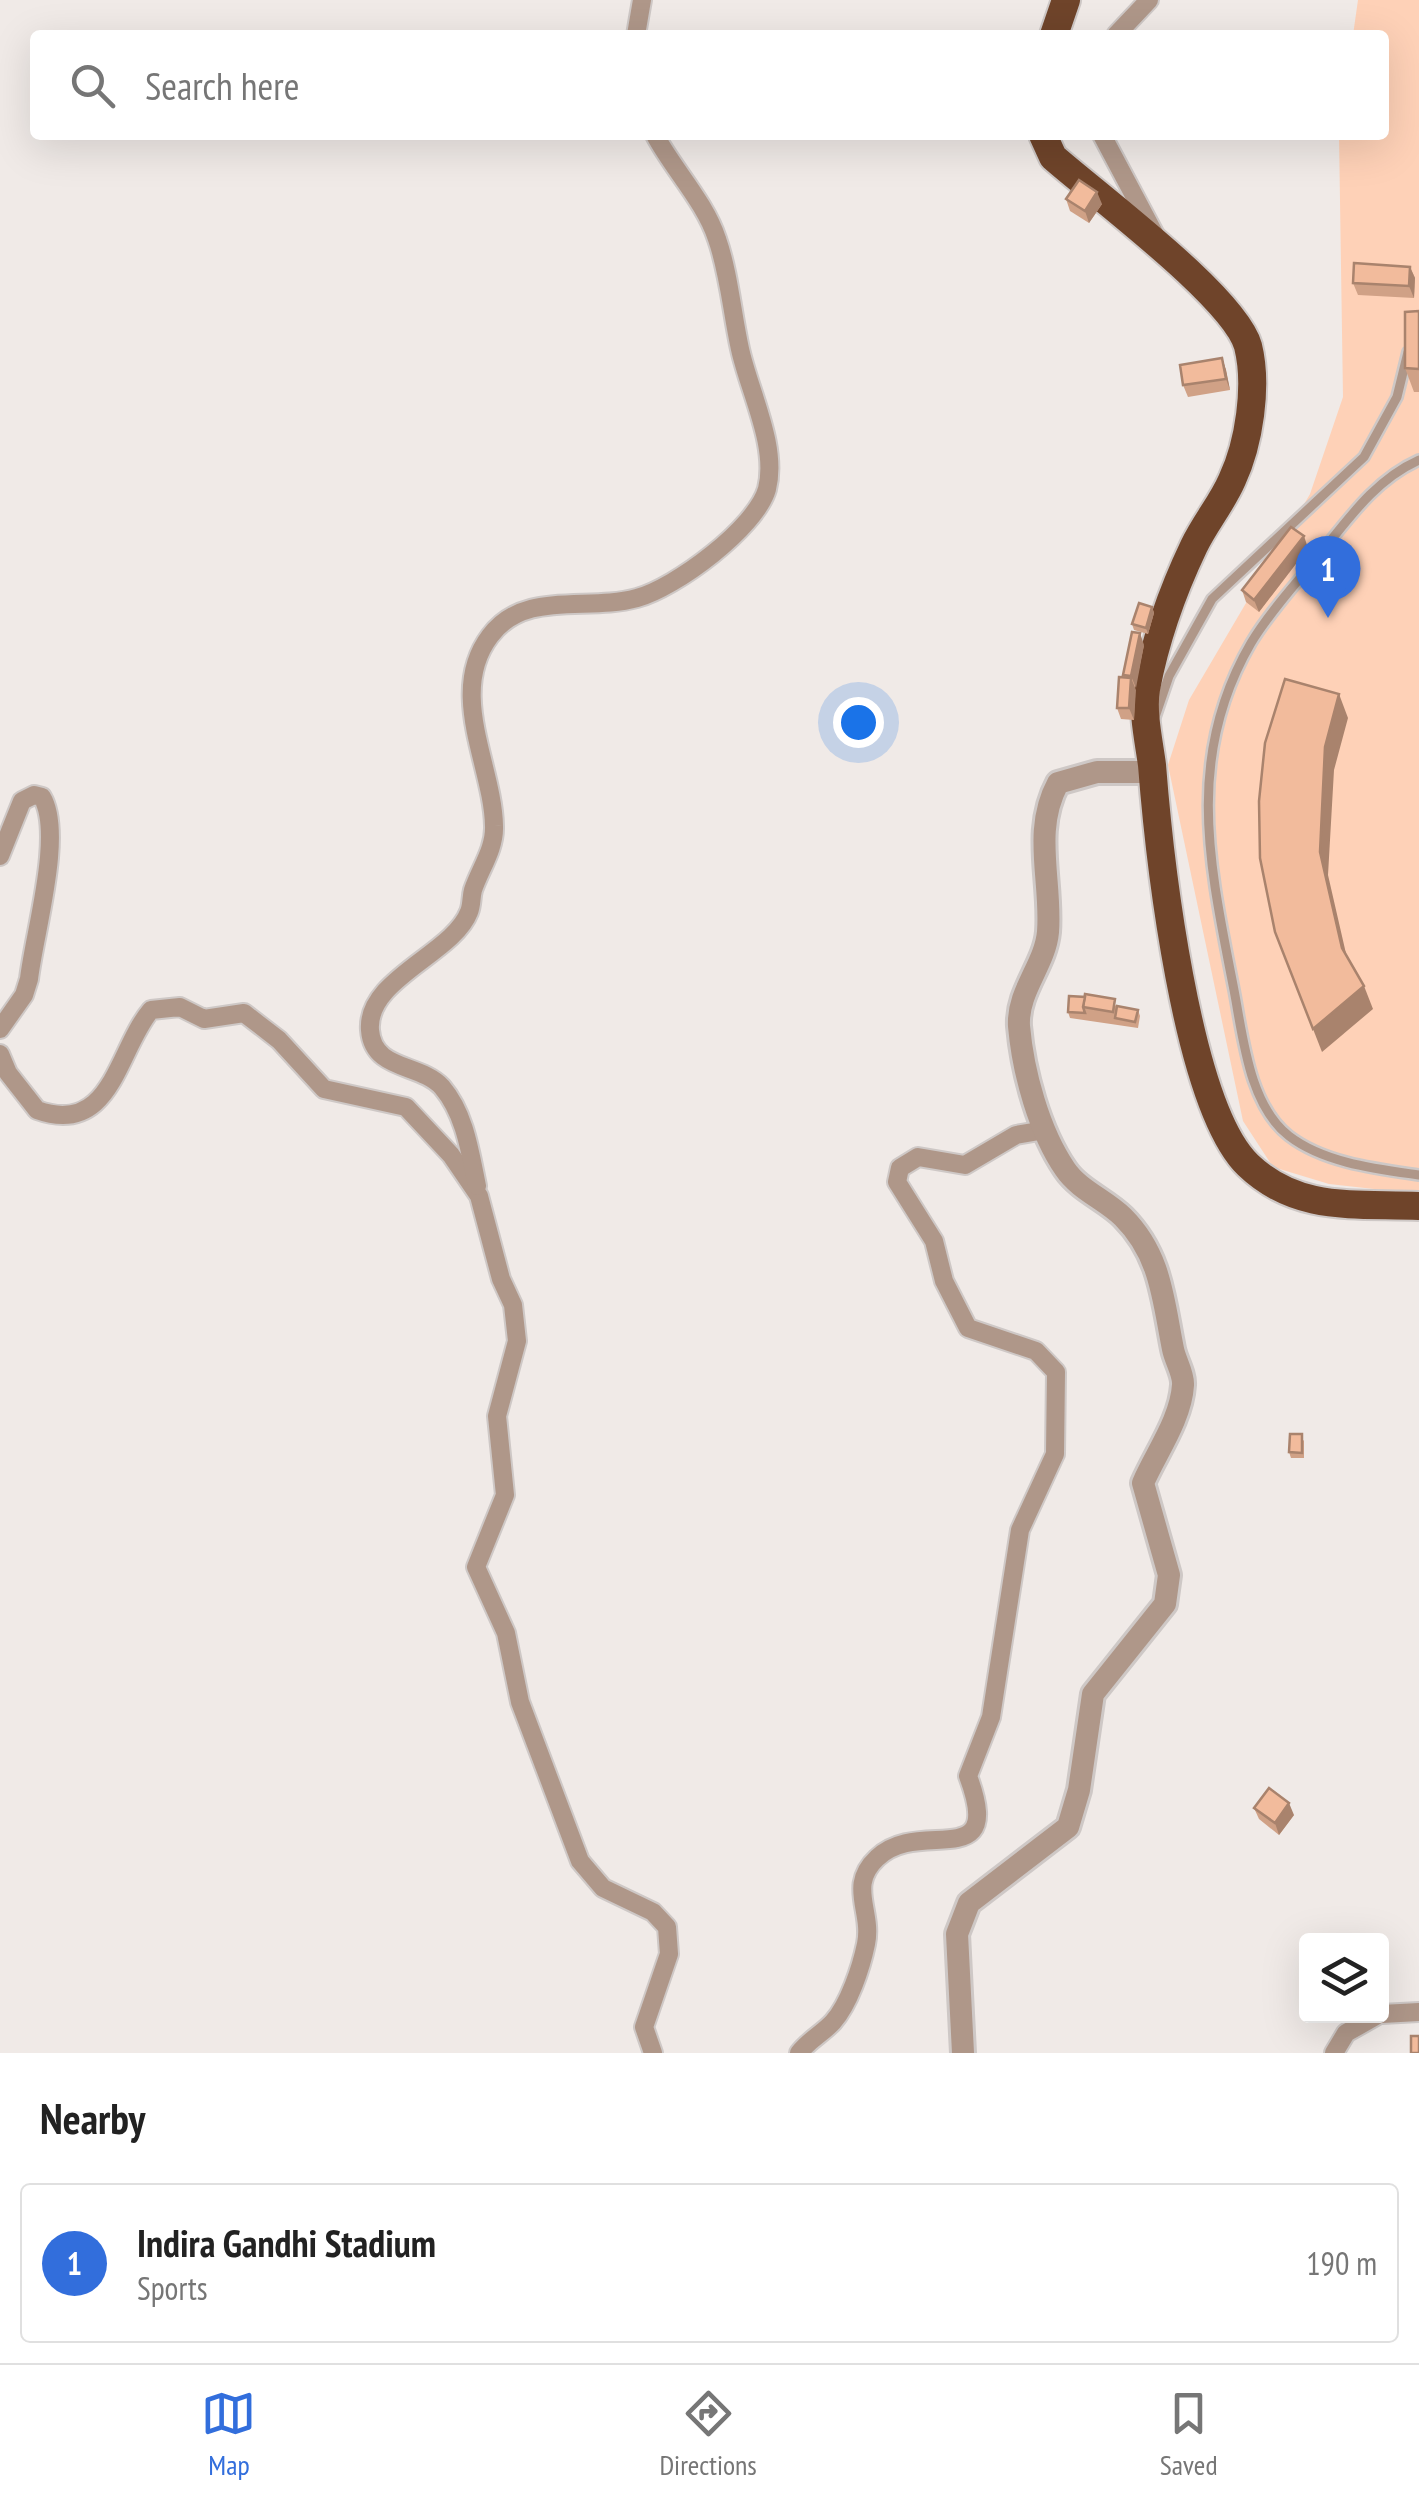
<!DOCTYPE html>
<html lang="en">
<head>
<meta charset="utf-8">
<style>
	:root { --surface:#fff; --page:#f6f6f6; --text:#222; --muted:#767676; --line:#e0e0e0; --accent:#326edc }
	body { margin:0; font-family:"PT Sans Narrow",sans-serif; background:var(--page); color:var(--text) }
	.controls { position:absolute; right:30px; bottom:30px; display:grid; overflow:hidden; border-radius:10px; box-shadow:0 10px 40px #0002 }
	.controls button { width:90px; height:90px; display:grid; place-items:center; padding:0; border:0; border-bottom:2px solid var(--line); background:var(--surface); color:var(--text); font:50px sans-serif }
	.you { position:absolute; left:858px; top:722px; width:35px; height:35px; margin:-25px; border:8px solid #fff; border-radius:50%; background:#1a73e8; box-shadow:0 0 0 15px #1a73e833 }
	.badge { display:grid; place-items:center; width:65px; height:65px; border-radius:50%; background:var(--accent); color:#fff; font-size:32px; font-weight:700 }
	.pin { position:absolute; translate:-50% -82px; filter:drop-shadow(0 2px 5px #0008) }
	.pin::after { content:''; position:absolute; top:52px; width:35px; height:30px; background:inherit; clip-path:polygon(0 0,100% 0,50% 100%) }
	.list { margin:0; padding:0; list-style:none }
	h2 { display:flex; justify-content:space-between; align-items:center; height:130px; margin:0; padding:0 40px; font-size:42px }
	h2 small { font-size:32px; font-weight:400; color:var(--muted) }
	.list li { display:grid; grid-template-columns:65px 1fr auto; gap:30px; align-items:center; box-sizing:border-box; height:160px; margin:0 20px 20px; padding:0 20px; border:2px solid var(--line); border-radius:10px }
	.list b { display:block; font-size:38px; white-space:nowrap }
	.list p { margin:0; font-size:32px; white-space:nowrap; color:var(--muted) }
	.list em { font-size:32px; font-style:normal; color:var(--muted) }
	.icon { flex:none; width:55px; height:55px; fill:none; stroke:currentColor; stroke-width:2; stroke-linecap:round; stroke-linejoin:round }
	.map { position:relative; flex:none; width:1419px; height:2053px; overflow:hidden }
	.search { position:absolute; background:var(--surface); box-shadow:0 10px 40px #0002; left:30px; right:30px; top:30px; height:110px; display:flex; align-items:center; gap:25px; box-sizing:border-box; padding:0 35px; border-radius:10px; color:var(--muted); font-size:38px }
	.sheet { height:310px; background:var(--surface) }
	nav { display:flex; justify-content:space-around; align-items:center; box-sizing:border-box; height:140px; border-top:2px solid var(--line); background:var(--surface); font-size:28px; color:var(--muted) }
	nav a { display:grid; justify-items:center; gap:5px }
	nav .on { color:var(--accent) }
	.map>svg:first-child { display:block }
	.green { fill:#fed1b7 }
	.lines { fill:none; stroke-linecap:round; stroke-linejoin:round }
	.service-casing { stroke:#cec8c6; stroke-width:14 }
	.minor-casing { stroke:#cec8c6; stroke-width:22 }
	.tertiary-casing { stroke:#cec8c6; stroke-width:28 }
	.trunk-casing { stroke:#cec8c6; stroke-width:32 }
	.service { stroke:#af9789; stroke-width:9 }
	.minor { stroke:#af9789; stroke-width:18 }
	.tertiary { stroke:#af9789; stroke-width:22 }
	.trunk { stroke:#6f442a; stroke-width:28 }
	.wall { fill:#d0a186 }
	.shaded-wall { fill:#a9836d }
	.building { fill:#f2bb9c; stroke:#a9836d; stroke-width:2.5 }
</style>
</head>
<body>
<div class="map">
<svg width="1419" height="2053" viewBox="0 0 1419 2053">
	<rect width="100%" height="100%" fill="#f0eae7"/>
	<polygon class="green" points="1358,0 1419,0 1419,1194 1329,1184 1273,1167 1243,1121 1168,765 1189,700 1310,494 1343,397 1339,135 1384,135 1384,35 1353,35"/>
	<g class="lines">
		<defs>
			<g id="service">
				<path d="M1419,460C1374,480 1347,521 1316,559C1294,586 1269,613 1251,643C1184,758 1210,867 1234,990C1243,1037 1249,1105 1289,1136C1324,1163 1377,1169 1419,1175"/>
				<polyline points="1155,717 1169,676 1212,599 1364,457 1397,397 1408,352"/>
			</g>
			<g id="minor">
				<polyline points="636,35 642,0"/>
				<polyline points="1116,35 1149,0"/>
				<polyline points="1102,135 1155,235"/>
				<path d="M0,856L22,801L34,795L42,797C64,834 34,934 29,979L24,995L0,1029"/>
				<path d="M0,1054L8,1073L37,1110C112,1137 117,1050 151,1010L180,1007L204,1019L244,1013L279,1040L324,1089L406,1107L451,1155L479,1196L501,1279L513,1305L517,1341L497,1416L505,1495L476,1567L506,1633L520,1702L580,1861L603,1888L653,1912L667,1927L669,1954L644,2027L653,2053"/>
				<path d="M477,1186C470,1152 465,1114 442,1087C420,1063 373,1071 370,1030C366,979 453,954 469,912C472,905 471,897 473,890C480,869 495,849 494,826C493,766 447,693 490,636C525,589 587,612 637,598C675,588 756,528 767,489C778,446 749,391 740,349C732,313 729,273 717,239C705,202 673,169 655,135"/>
				<polyline points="1382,2014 1419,2012"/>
				<path d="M799,2053C809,2040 823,2033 833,2022C849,2004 861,1968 866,1944C873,1911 847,1886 877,1858C920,1816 1005,1876 968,1776L991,1717L1020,1530L1055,1454L1056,1372L1036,1351L968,1328L944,1281L934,1241L897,1182L900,1168L918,1157L965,1165L1016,1135L1045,1130"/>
				<polyline points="1334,2053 1346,2033 1376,2016"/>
			</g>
			<path id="tertiary" d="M963,2053L957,1934L969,1903L1068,1827L1079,1790L1093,1694L1165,1604L1169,1575L1143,1483C1156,1453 1181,1419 1183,1385C1184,1374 1175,1360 1173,1349C1163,1299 1161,1255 1123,1217C1106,1200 1079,1190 1065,1169C1039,1131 1023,1072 1019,1026C1017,991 1045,965 1048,932C1052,881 1032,831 1058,783L1097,772H1152"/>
			<g id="trunk">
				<polyline points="1054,35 1066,0"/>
				<path d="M1043,135L1053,157C1096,195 1234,297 1248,346C1258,386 1249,444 1232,480C1222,503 1205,523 1194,546C1173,590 1155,641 1146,689C1142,712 1149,742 1152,765C1159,855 1186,1105 1248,1165C1298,1213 1357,1203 1419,1206"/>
			</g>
		</defs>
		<use href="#service" class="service-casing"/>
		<use href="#minor" class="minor-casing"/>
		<use href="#tertiary" class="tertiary-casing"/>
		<use href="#trunk" class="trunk-casing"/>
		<use href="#service" class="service"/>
		<use href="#minor" class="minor"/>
		<use href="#tertiary" class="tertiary"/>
		<use href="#trunk" class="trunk"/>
	</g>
	<g class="wall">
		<polygon points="1066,199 1102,204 1089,223 1070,211"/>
		<polygon points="1410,267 1415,278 1414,298 1358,295 1353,283"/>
		<polygon points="1419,311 1419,392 1414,392 1405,368"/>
		<polygon points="1222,358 1226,370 1230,390 1188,397 1183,385"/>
		<polygon points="1308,548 1259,612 1246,602 1242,590"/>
		<polygon points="1152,607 1154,613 1148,634 1134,630 1132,624"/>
		<polygon points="1144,645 1135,688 1134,720 1121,719 1117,708 1124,678 1123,675"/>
		<polygon points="1069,996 1138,1010 1140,1016 1138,1028 1070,1018 1068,1012"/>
		<polygon points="1304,1440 1304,1458 1291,1458 1289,1452"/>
		<polygon points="1254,1808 1294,1815 1279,1835 1259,1819"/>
	</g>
	<g class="shaded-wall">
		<polygon points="1097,192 1102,204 1089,223 1085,211"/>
		<polygon points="1410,267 1415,278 1414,298 1409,286"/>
		<polygon points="1222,358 1226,370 1230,390 1226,379"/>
		<polygon points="1304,536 1308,548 1259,612 1254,600"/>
		<polygon points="1152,607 1154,613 1148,634 1146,628"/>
		<polygon points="1140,633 1144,645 1136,688 1131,676"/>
		<polygon points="1131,678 1136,690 1134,720 1129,708"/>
		<polygon points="1339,694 1348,718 1334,770 1328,875 1350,971 1342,948 1320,852 1325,747"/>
		<polygon points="1364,986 1373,1009 1322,1052 1313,1029"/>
		<polygon points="1289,1803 1294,1815 1279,1835 1275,1823"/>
	</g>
	<g class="building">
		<rect x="1268" y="33" width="28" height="2"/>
		<polygon points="1079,180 1097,192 1085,211 1066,199"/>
		<polygon points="1354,263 1410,267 1409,286 1353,283"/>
		<polygon points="1419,311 1419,369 1405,368 1405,312"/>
		<polygon points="1222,358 1226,379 1183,385 1180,365"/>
		<polygon points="1291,527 1304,536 1254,600 1242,590"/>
		<polygon points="1139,603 1152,607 1146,628 1132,624"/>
		<polygon points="1132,632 1140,633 1131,676 1123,675"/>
		<polygon points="1119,677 1131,678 1129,708 1117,708"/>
		<polygon points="1285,679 1339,694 1325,747 1320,852 1342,948 1364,986 1313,1029 1275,932 1260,858 1259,801 1265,743"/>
		<polygon points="1085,994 1115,999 1113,1012 1083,1007"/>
		<polygon points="1069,996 1085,997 1083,1007 1085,1013 1068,1012"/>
		<polygon points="1117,1006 1138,1010 1135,1022 1115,1018"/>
		<polygon points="1290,1434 1302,1434 1302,1453 1289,1452"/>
		<polygon points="1269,1788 1289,1803 1275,1823 1254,1808"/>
		<rect x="1411" y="2036" width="8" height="17"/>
	</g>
</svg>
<div class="controls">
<button><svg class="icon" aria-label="layers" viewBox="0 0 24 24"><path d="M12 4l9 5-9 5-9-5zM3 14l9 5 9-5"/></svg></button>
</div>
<div class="you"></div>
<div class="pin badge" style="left:1328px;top:618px">1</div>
<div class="search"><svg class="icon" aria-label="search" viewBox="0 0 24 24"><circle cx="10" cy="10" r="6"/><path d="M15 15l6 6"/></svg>Search here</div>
</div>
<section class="sheet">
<h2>Nearby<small></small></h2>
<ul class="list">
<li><span class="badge">1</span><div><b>Indira Gandhi Stadium</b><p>Sports</p></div><em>190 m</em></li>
</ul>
</section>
<nav>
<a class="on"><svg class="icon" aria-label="map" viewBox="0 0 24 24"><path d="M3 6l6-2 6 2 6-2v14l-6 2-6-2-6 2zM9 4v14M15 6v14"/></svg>Map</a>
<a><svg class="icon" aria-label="directions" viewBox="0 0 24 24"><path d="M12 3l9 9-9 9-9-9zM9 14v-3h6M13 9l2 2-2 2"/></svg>Directions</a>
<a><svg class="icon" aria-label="saved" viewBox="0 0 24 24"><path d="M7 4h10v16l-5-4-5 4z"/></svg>Saved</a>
</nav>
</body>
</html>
